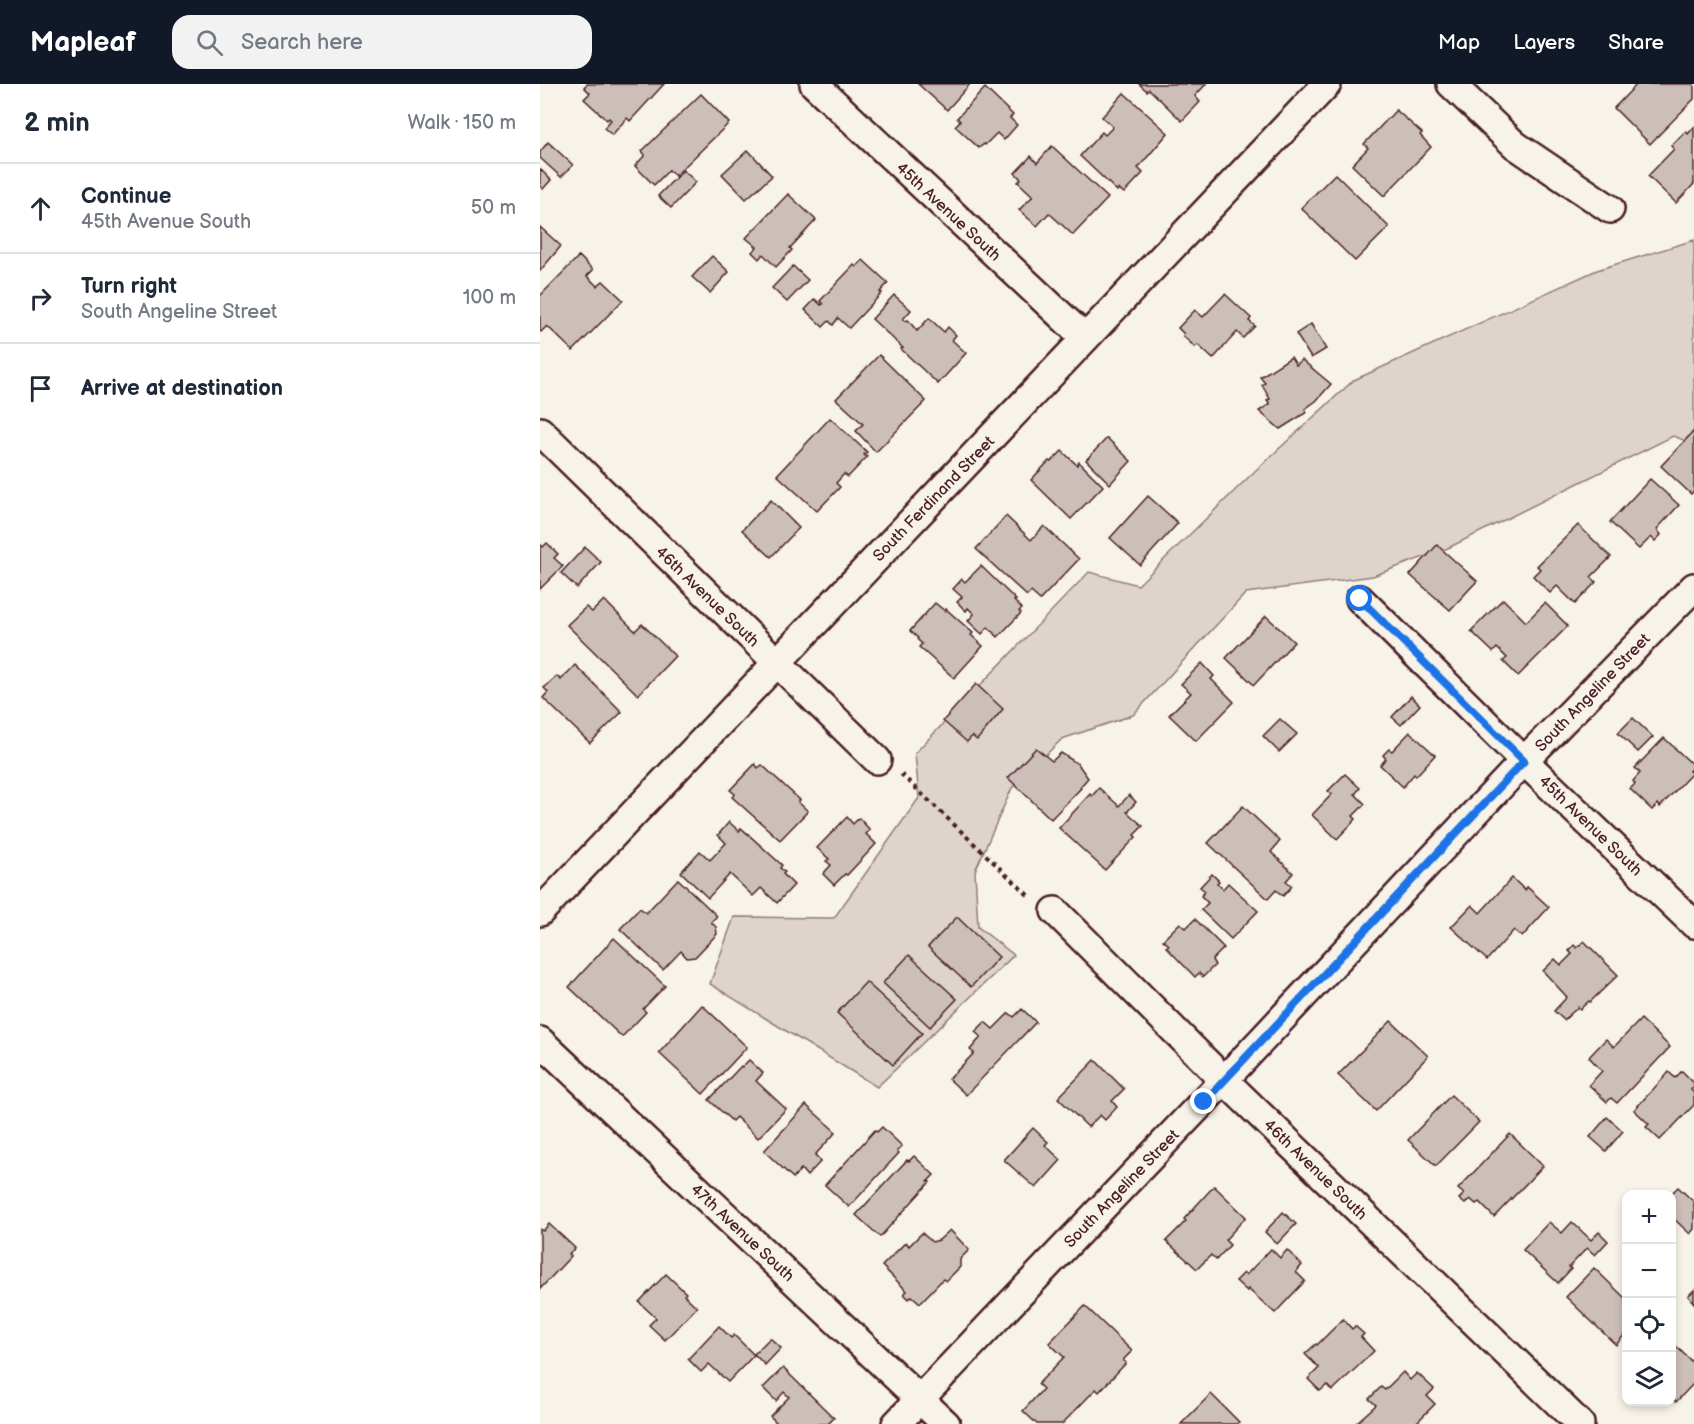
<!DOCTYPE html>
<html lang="en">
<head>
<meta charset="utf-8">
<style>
	:root { --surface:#fff; --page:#f2f2f3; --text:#1f2937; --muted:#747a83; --line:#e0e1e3; --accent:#111827 }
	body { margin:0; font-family:"Balsamiq Sans",sans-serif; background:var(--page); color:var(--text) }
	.controls { position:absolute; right:18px; bottom:18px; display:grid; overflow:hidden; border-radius:12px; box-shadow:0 3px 9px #0003 }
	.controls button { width:54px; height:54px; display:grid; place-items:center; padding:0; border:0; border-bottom:2px solid var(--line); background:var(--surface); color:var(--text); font:30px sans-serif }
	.stop { position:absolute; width:18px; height:18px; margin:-14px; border:4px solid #1a73e8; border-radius:50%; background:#fff }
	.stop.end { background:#1a73e8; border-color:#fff; box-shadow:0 2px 6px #0008 }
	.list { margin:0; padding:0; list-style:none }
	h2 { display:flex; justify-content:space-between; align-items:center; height:78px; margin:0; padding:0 24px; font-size:26px }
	h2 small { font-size:20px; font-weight:400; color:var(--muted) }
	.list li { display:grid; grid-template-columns:39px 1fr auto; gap:18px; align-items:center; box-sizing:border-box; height:90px; padding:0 24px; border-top:2px solid var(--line) }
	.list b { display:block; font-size:22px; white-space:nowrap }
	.list p { margin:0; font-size:20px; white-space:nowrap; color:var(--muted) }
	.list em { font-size:20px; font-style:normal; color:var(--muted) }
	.icon { flex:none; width:33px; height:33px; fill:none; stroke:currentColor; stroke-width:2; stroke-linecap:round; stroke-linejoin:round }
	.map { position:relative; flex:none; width:1154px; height:1340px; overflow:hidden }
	header { display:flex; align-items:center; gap:36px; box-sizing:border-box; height:84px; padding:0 30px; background:var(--accent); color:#fff }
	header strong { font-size:28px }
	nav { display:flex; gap:33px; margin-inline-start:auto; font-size:21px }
	.search { width:420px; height:54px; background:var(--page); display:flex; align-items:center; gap:15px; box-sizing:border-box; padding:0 21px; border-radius:18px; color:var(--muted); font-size:22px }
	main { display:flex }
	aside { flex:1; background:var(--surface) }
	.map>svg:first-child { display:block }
	.green { fill:#ded4cc; stroke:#947a7c; stroke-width:1.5 }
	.building { fill:#ccbfb9; stroke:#4a1f2b; stroke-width:1.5 }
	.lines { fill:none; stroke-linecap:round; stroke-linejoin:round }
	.minor-casing { stroke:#4a1f2b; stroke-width:32 }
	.path { stroke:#4a1f2b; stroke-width:4; stroke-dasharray:4.5 4.5; stroke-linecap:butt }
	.minor { stroke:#f7f3e8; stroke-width:27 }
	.route { stroke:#1a73e8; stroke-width:8 }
	.labels { text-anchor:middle; stroke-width:5; stroke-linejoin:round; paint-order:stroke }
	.street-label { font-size:16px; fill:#4a1f2b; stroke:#f7f3e8 }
</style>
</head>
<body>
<header>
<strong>Mapleaf</strong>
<div class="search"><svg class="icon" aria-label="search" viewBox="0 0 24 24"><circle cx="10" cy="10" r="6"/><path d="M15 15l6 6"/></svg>Search here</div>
<nav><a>Map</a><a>Layers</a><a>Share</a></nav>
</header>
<main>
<aside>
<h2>2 min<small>Walk · 150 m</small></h2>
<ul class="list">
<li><svg class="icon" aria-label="ahead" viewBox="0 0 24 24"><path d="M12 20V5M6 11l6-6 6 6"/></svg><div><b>Continue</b><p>45th Avenue South</p></div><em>50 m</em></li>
<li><svg class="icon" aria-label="right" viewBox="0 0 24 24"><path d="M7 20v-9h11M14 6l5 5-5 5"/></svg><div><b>Turn right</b><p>South Angeline Street</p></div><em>100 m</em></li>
<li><svg class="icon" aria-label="arrive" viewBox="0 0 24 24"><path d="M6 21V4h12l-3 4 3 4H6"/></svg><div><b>Arrive at destination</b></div></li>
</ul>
</aside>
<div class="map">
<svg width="1154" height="1340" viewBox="0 0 1154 1340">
	<rect width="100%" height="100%" fill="#f7f3e8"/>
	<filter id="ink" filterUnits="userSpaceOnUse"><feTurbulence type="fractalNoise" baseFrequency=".0167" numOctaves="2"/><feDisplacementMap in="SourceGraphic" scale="12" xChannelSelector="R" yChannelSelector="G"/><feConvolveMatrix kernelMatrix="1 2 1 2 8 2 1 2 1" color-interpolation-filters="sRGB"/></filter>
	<g filter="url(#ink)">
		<polygon class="green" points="1154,156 1154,360 1133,352 908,464 833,492 706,509 593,631 522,655 472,704 435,787 438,843 474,871 337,1003 170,900 194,833 294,834 379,714 375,669 549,488 598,501 717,385 814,296 1057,186"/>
		<g class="building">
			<polygon points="47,0 124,0 90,37 87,34 72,51 64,44 71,36 69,34 67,36 44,15 50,9 44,3"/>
			<polygon points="378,0 430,0 407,26"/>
			<polygon points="599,0 666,0 655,12 660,18 642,37 609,5 607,7"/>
			<polygon points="1097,0 1154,0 1154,15 1110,60 1074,24"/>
			<polygon points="445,4 473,31 470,34 477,41 464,56 457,49 445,61 444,60 439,64 415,42 420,37 417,34"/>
			<polygon points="584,9 628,49 598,84 603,89 584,109 579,105 577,107 540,72 562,48 565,51 573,43 562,33"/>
			<polygon points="161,10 189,39 135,92 129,86 114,101 95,82 105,71 102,67"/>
			<polygon points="856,26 882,49 880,51 891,63 844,112 812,81 828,64 824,60"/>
			<polygon points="1154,43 1154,100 1136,119 1108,92 1134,65 1131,62 1146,47 1148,50"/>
			<polygon points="8,58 33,81 21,93 0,74 0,68"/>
			<polygon points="512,62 568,114 533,151 509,129 497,142 479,126 493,112 478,98 481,95 475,89 491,72 497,79"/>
			<polygon points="208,66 232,92 206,115 182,90"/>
			<polygon points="0,85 11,96 3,105 0,102"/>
			<polygon points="143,86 156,98 131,124 118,112"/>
			<polygon points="795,90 849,143 815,177 761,124"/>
			<polygon points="248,110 276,136 250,164 252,166 236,183 223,170 219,175 212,168 217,163 206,154"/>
			<polygon points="0,143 21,162 0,187"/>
			<polygon points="39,172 53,186 47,192 57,202 63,197 83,216 33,267 7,242 1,248 0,247 0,212"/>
			<polygon points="172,172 189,188 170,209 152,193"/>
			<polygon points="323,176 348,199 340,208 342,209 309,244 298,234 293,241 289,237 283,243 265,226 275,215 281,221 283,220 280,217 314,181 316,183"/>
			<polygon points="253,182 268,196 247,218 232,204"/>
			<polygon points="685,210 711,234 709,237 715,242 703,254 697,248 673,275 658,261 655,263 643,252 644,250 638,244 655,226 663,233"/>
			<polygon points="354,211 371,226 363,235 366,237 368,236 377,247 389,234 404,248 408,243 416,251 412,256 426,269 398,300 361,265 363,264 332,235"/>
			<polygon points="771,240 786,265 771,274 756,250"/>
			<polygon points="339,271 386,317 336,368 316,347 323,340 296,315"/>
			<polygon points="751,273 756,281 762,276 791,300 776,317 765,325 767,328 740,345 719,327 730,320 727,316 730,315 722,301 725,299 720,293"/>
			<polygon points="290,334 327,368 324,371 327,373 308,393 304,390 296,399 300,403 277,427 237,391"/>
			<polygon points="1154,347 1154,407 1151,410 1121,382"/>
			<polygon points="567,354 591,377 570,400 546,376"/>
			<polygon points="522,367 537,381 539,378 563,402 531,435 491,396 509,377 511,378"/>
			<polygon points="1110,395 1139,421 1117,445 1121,451 1115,457 1111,453 1099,465 1070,438"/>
			<polygon points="608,412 638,439 600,481 570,454"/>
			<polygon points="231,416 259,444 231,473 202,446"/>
			<polygon points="466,432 491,456 504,442 539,475 500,516 491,508 487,512 436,465"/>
			<polygon points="1038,441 1071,473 1051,493 1056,498 1035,520 1017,502 1010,509 993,492 1000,485 997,482"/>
			<polygon points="7,459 18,470 14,474 23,482 0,505 0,460 3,463"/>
			<polygon points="897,461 937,497 910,526 870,491"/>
			<polygon points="45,463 61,478 37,504 21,489"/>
			<polygon points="441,482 476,516 474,517 482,525 479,527 481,529 458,553 448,543 442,550 428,537 434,530 428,524 426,527 417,518 422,513 413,505 422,495 425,498"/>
			<polygon points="963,515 986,538 1005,519 1028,542 978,592 963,577 967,574 957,564 953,568 931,547"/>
			<polygon points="64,516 95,547 102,540 135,572 98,611 27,541 46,523 52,528"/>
			<polygon points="395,519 405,527 406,525 433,549 431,551 443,562 414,594 379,563 382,560 377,555 378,554 370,547"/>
			<polygon points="726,532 754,558 714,601 686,574"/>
			<polygon points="662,579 674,592 671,595 694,618 656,657 629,631 651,609 641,600"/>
			<polygon points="35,581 82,628 50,659 3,614 8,608 4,604 17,592 21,596"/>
			<polygon points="436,600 463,625 437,656 432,652 427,658 403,637"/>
			<polygon points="871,612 880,621 861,641 852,633"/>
			<polygon points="1093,634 1113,653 1098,668 1078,649"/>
			<polygon points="740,635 757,650 739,668 723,652"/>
			<polygon points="870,648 895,671 876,692 874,690 863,703 840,681 846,675 843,671 849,665 852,667"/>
			<polygon points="1124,654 1154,682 1149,687 1152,689 1120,723 1118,720 1112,726 1090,705 1095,700 1093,697 1100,689 1095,684"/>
			<polygon points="496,664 512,677 521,669 538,680 548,694 540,703 541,704 511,735 468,694"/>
			<polygon points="215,680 218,684 222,681 260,716 258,718 268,727 240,756 192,713 195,710 190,706"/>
			<polygon points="805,690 820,704 815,710 825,720 813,732 816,735 797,755 772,731 792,710 788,707"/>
			<polygon points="559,704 579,722 589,711 596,718 587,728 603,742 594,751 596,753 565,786 519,744 550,710 552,712"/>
			<polygon points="703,722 740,757 731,768 753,789 746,797 752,802 743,812 736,806 728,815 668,759"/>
			<polygon points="307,733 313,740 319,734 330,746 326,750 336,760 307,791 305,790 294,801 283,790 291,781 286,777 289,775 277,764"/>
			<polygon points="189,738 199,747 201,744 242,781 240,784 245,788 243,790 254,801 237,819 221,804 213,812 190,790 168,814 141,788 160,767 170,776 186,759 178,751"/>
			<polygon points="672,790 679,797 677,799 683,805 688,799 718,827 691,855 661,826 668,819 661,812 665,807 660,803"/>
			<polygon points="972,794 985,806 987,803 1009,823 982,853 974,846 947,876 911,843 932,821 940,829"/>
			<polygon points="138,795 177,832 171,838 176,843 177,850 155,873 147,874 141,867 123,886 80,845 100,824 106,829"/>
			<polygon points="417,833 459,873 431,903 388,863"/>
			<polygon points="655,835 684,864 672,876 675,881 663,893 659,889 655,893 626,863 629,861 623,856 640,839 646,844"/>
			<polygon points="74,854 125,902 103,925 106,928 82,953 29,903"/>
			<polygon points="1044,857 1078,891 1050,918 1049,917 1040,925 1038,923 1024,936 1014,927 1027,913 1003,887 1015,875 1021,881 1032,870 1029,867 1034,861 1037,864"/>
			<polygon points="369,871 417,915 390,943 343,899"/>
			<polygon points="326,898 382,949 353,981 297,929"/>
			<polygon points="162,921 207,963 163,1010 119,969"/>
			<polygon points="482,925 496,938 426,1011 409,995 434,969 430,966 441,953 435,948 445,938 453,945 469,929 474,933"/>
			<polygon points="1101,935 1130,963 1077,1019 1071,1014 1067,1018 1049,1001 1062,987 1049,973 1066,955 1074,963"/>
			<polygon points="851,937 888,972 836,1027 798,991"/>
			<polygon points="209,976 223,989 216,997 246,1025 218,1054 196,1033 192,1037 169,1016 201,982 202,983"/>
			<polygon points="555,976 584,1005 572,1017 577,1023 565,1036 560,1031 548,1043 518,1014"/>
			<polygon points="1142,987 1154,999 1154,1002 1151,1006 1154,1009 1154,1021 1120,1056 1106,1043 1109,1040 1094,1026 1129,988 1135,994"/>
			<polygon points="911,1011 939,1038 896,1082 868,1056"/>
			<polygon points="266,1021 296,1048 275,1071 281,1077 267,1092 261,1085 253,1094 224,1067"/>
			<polygon points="1067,1033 1083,1047 1066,1067 1050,1053"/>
			<polygon points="342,1043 362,1062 357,1067 359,1069 309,1123 285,1101 335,1046 337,1048"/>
			<polygon points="493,1044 508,1058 505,1061 521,1076 496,1104 464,1076"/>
			<polygon points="970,1050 1003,1082 954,1133 939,1118 936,1120 930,1115 925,1120 919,1115 924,1110 918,1105"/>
			<polygon points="374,1072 394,1091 388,1097 390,1098 340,1153 316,1131 367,1076 369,1077"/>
			<polygon points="674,1102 706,1133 685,1156 690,1161 676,1176 671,1171 657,1185 626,1157 646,1137 644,1135"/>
			<polygon points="1138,1103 1154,1118 1154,1145 1150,1150 1132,1133 1131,1110"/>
			<polygon points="743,1128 756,1140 737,1160 725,1148"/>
			<polygon points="1009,1138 1022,1149 1032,1138 1051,1156 1059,1148 1068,1157 1055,1171 1047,1164 1029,1183 1031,1185 1018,1199 983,1166"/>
			<polygon points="9,1140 35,1164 29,1170 31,1172 0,1205 0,1145 3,1147"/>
			<polygon points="410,1146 429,1166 420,1175 420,1183 406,1197 403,1195 380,1219 372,1212 369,1215 364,1210 367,1207 342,1182 366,1158 369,1162 382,1149 392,1158 399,1156"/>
			<polygon points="731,1165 740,1174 747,1166 762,1181 756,1188 765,1197 735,1229 708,1205 707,1207 696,1197 704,1189 706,1191"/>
			<polygon points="1054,1184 1086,1215 1086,1249 1076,1261 1026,1213"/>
			<polygon points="126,1190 146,1209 144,1211 157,1223 125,1256 109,1241 116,1234 99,1218"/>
			<polygon points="1154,1206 1154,1219 1148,1212"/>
			<polygon points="545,1222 592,1267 583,1276 586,1279 559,1308 556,1305 522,1340 497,1340 483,1327 503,1305 498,1300 524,1273 509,1259"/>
			<polygon points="803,1235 812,1245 815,1242 824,1250 821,1253 834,1267 792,1307 787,1301 780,1307 768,1295 779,1284 765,1270 776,1260 777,1261"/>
			<polygon points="179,1242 191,1254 194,1251 214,1271 188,1298 169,1280 161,1288 148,1275"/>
			<polygon points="230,1254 241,1264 225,1281 214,1270"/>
			<polygon points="1132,1258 1154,1280 1154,1299 1136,1318 1132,1314"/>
			<polygon points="243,1284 294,1334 288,1340 238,1340 230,1332 249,1313 244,1308 236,1317 223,1304"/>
			<polygon points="863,1288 870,1296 877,1289 894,1305 887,1312 895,1320 875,1340 815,1340 836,1321 829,1315 841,1303 845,1306"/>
			<polygon points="671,1310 699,1338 697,1340 641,1340"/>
		</g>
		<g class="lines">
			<defs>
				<g id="minor">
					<polyline points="274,0 545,254"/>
					<polyline points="911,0 975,61 1070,125"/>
					<polyline points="0,347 337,676"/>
					<polyline points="820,515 984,677 1154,840"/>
					<polyline points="515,827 684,996 1040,1340"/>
					<polyline points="0,828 787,0"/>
					<polyline points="0,957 406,1340"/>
					<polyline points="356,1340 703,976 984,677 1154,503"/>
				</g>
			</defs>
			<use href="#minor" class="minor-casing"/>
			<polyline class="path" points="361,690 490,813"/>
			<use href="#minor" class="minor"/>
		</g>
	</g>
	<g class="lines" filter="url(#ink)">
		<polyline class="route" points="664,1018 984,677 820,515"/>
	</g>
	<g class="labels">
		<g class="street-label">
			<text transform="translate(409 127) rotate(43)" y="6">45th Avenue South</text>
			<text transform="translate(393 414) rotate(-46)" y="6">South Ferdinand Street</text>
			<text transform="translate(168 512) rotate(44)" y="6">46th Avenue South</text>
			<text transform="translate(1052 608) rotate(-46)" y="6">South Angeline Street</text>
			<text transform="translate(1051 741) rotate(44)" y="6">45th Avenue South</text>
			<text transform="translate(776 1085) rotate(44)" y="6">46th Avenue South</text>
			<text transform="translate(581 1104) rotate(-46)" y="6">South Angeline Street</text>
			<text transform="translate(203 1148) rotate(43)" y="6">47th Avenue South</text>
		</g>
	</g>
</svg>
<div class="controls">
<button>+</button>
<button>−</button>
<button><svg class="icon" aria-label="locate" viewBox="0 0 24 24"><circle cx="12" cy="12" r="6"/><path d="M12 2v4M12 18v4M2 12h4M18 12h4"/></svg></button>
<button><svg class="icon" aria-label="layers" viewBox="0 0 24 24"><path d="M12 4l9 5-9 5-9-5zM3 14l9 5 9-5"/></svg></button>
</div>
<div class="stop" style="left:820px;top:515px"></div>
<div class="stop end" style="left:664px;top:1018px"></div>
</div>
</main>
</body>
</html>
